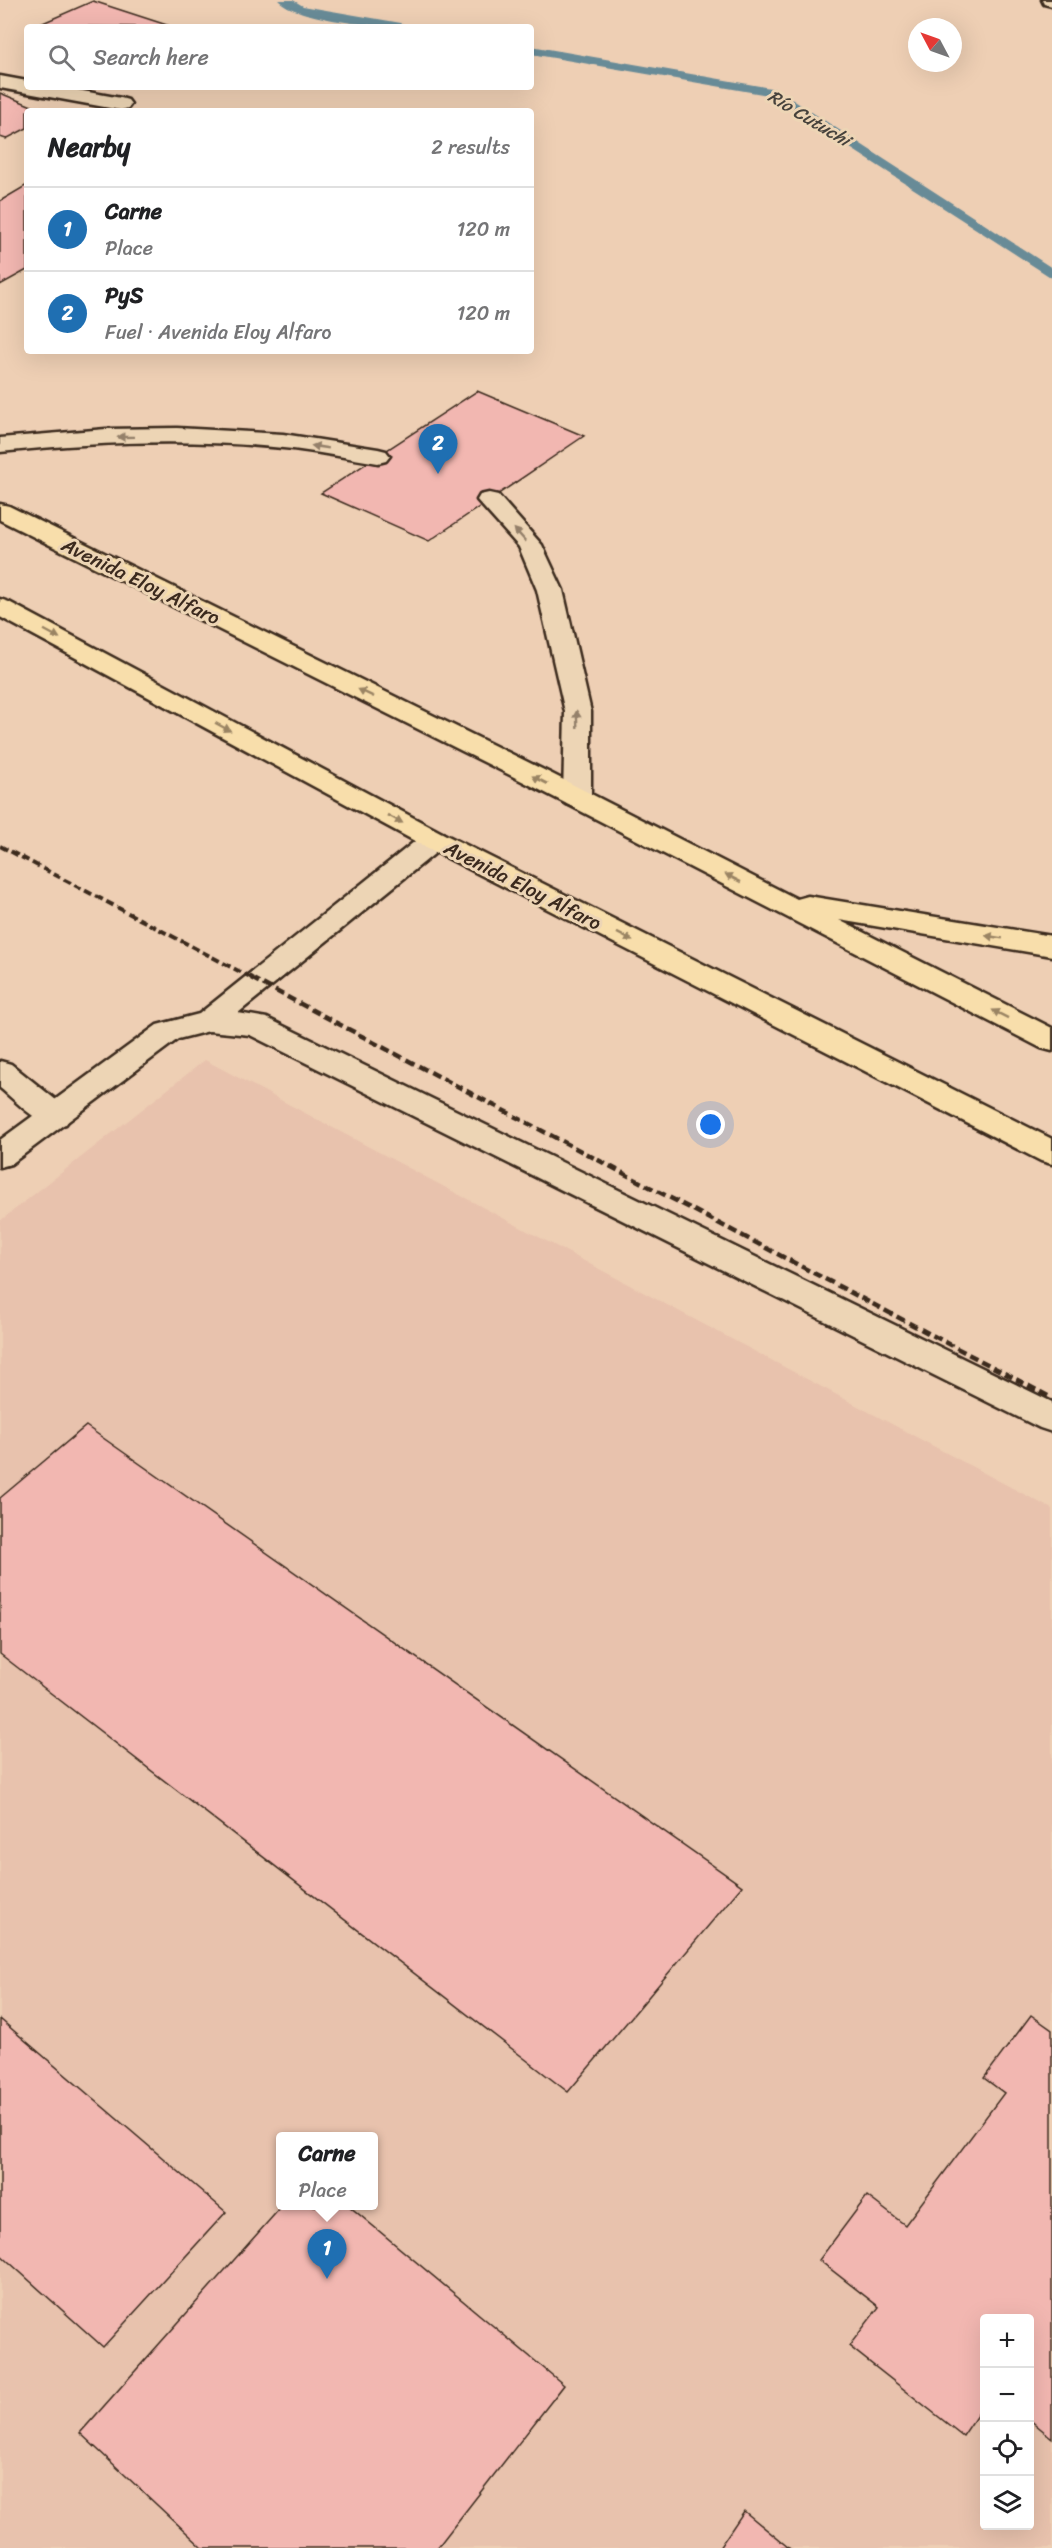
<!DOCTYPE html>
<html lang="en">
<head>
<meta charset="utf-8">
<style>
	:root { --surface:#fff; --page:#f2f2f2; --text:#202124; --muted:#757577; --line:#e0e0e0; --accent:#1f6fb2 }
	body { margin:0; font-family:Sriracha,sans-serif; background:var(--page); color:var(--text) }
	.controls { position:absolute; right:18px; bottom:18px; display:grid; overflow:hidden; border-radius:6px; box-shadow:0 6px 24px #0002 }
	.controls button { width:54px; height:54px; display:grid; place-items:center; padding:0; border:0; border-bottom:2px solid var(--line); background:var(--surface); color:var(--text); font:30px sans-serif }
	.compass { position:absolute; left:908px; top:18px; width:54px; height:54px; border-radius:50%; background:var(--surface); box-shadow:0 6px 24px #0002; rotate:311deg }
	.you { position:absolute; left:711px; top:1125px; width:21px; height:21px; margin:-15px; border:4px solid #fff; border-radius:50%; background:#1a73e8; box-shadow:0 0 0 9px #1a73e833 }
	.badge { display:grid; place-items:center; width:39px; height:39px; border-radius:50%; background:var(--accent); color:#fff; font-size:20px; font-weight:700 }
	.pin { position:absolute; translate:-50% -50px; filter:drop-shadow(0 2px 3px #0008) }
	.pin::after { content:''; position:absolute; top:32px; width:21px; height:18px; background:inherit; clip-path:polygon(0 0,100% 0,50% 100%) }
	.popup { position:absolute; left:276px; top:2132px; width:102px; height:78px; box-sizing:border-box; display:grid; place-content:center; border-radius:6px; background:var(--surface); filter:drop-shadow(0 2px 4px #0005); font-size:20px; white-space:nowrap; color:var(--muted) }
	.popup b { font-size:22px; color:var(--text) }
	.popup::after { content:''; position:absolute; left:50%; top:100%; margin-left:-12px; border:12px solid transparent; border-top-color:var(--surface) }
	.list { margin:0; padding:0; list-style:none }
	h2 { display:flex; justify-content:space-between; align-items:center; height:78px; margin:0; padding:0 24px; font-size:26px }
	h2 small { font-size:20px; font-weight:400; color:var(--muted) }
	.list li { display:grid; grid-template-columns:39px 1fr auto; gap:18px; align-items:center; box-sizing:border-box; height:84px; padding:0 24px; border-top:2px solid var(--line) }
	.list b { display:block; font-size:22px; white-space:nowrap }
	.list p { margin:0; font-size:20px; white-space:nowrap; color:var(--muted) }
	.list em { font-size:20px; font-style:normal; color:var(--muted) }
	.icon { flex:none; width:33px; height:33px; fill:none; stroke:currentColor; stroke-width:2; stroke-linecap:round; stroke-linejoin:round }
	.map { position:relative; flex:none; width:1052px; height:2548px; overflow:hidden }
	.search { position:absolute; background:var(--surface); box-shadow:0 6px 24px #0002; left:24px; top:24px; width:510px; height:66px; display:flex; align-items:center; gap:15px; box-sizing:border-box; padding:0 21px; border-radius:6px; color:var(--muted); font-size:22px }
	.panel { position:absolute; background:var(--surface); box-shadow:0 6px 24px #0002; left:24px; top:108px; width:510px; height:246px; border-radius:6px }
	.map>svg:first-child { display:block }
	.built { fill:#e8c2ad; fill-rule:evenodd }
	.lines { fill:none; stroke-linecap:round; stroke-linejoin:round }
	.stream { fill:#688b97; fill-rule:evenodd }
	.building { fill:#f2b7b1; stroke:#3b2a1e; stroke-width:1.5 }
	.service-casing { stroke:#3b2a1e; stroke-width:5 }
	.minor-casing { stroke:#3b2a1e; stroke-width:5 }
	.primary-casing { stroke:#3b2a1e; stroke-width:5 }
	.service { fill:#edd5b5; fill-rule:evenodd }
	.minor { fill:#edd5b5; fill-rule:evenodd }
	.primary { fill:#f8deab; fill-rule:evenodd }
	.rail-far1 { stroke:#3b2a1e; stroke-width:4; stroke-dasharray:8 4; stroke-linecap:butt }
	.rail { stroke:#3b2a1e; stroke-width:4.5; stroke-dasharray:9 4.5; stroke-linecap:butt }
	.oneway { fill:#94806a }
	.oneway2 { fill:#9a8464 }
	.labels { text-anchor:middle; stroke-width:6; stroke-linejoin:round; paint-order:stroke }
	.far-water-label { font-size:18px; font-style:italic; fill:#46423c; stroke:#edd5b5 }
	.street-label { font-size:20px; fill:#3b2a1e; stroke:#edd5b5 }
</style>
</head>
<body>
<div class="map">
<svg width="1052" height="2548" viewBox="0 0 1052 2548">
	<rect width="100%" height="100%" fill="#eecfb4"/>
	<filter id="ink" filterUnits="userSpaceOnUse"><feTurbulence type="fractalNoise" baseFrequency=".0167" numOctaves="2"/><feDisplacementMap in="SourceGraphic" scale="12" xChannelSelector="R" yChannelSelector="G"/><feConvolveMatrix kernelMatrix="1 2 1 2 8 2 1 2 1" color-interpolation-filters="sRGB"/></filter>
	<g filter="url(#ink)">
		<path class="built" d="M205,1060L1052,1509V2548H0V1221ZM280,2136H374V2206H280ZM984,2318H1030V2526H984Z"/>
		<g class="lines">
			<g class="stream">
				<path d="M278,0H293L303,6L401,23L407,27C379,27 297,20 278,0Z"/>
				<polygon points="531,46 776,89 1052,268 1052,278 768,95 531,54"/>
			</g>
		</g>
		<g class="building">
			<polygon points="93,1 173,27 36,26"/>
			<polygon points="0,93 44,111 27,111 27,128 6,139 0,137"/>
			<polygon points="27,185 27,270 0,285 0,201"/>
			<polygon points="477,391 584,436 429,541 321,493"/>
			<polygon points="86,1426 742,1886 568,2092 0,1654 0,1498"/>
			<polygon points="1031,2015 1052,2030 1052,2438 1030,2420 1030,2318 984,2318 984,2405 963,2436 849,2346 879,2307 819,2260 867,2196 905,2225 1004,2093 984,2078"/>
			<polygon points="0,2019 226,2212 103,2347 0,2254"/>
			<polygon points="282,2206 349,2206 564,2385 437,2548 203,2548 80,2433"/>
			<polygon points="744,2511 789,2548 719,2548"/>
		</g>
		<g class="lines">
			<defs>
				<g id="service">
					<polygon points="0,76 27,81 27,87 61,87 121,98 128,100 131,104 128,108 121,110 0,88"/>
					<path d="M177,428L283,434L378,449L386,451L390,456L386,461L378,463C346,458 315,451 283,448C189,438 94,442 0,452V438L106,429Z"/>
					<polygon points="489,493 498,495 542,545 563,590 591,712 591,798 587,804 577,807 567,804 563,798 565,712 537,590 519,547 477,500 480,495"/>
					<path d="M0,1061L11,1064L66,1108L71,1116L66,1124C41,1131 19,1103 0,1088Z"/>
				</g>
				<g id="minor">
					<polygon points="1042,0 1052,0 1052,6 1044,4"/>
					<polygon points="434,831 444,834 448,840 444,846 238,1013 267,1018 1052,1402 1052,1432 1040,1428 250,1035 209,1031 178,1039 11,1164 0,1167 0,1140 157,1025 199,1014 424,834"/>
				</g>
				<g id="primary">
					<polygon points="0,504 9,506 552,774 797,899 808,896 1052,936 1052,956 839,920 1052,1028 1052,1051 1041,1048 532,786 0,520"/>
					<polygon points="0,599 9,602 444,834 1052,1139 1052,1164 1041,1161 424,846 0,617"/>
				</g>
			</defs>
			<use href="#service" class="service-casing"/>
			<use href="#minor" class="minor-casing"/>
			<use href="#primary" class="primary-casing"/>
			<use href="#service" class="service"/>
			<use href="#minor" class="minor"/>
			<use href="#primary" class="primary"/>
			<polyline class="rail-far1" points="0,846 254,979"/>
			<polyline class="rail" points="251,978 1052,1398"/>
		</g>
		<defs><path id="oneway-solid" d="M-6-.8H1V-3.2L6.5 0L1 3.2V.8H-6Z" transform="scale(1.5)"/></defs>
		<g class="oneway">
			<use href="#oneway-solid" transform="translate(126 437) rotate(179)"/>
			<use href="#oneway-solid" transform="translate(320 447) rotate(-171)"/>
			<use href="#oneway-solid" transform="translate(520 535) rotate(-132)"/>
			<use href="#oneway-solid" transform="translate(577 719) rotate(-92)"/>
		</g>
		<g class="oneway2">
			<use href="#oneway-solid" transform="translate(52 634) rotate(28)"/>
			<use href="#oneway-solid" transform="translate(366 693) rotate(-154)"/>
			<use href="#oneway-solid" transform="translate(223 727) rotate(28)"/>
			<use href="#oneway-solid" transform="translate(540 780) rotate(-153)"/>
			<use href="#oneway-solid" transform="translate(395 819) rotate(28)"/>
			<use href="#oneway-solid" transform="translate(733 878) rotate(-153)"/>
			<use href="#oneway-solid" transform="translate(625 937) rotate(27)"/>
			<use href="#oneway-solid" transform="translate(994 937) rotate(-171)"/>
			<use href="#oneway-solid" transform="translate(1000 1014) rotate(-153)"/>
		</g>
	</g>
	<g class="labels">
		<g class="far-water-label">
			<text transform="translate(809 118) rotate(31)" y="6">Río Cutuchi</text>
		</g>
		<g class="street-label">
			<text transform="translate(141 581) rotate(26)" y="7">Avenida Eloy Alfaro</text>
			<text transform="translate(523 885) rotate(27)" y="7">Avenida Eloy Alfaro</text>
		</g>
	</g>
</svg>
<div class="controls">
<button>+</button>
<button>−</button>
<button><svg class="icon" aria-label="locate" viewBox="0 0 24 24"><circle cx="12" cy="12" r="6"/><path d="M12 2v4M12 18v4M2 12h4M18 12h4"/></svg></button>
<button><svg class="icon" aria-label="layers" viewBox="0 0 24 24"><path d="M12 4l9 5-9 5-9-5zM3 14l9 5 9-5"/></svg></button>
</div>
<svg class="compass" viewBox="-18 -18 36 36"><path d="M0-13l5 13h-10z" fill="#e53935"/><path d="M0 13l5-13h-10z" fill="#757577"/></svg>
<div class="you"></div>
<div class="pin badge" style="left:327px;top:2279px">1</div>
<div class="popup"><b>Carne</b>Place</div>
<div class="pin badge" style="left:438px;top:474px">2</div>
<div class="search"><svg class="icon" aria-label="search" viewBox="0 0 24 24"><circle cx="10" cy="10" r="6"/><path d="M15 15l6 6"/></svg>Search here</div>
<section class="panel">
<h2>Nearby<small>2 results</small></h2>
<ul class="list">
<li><span class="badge">1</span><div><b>Carne</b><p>Place</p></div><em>120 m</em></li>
<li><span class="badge">2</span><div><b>PyS</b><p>Fuel · Avenida Eloy Alfaro</p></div><em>120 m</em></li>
</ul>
</section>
</div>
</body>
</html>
